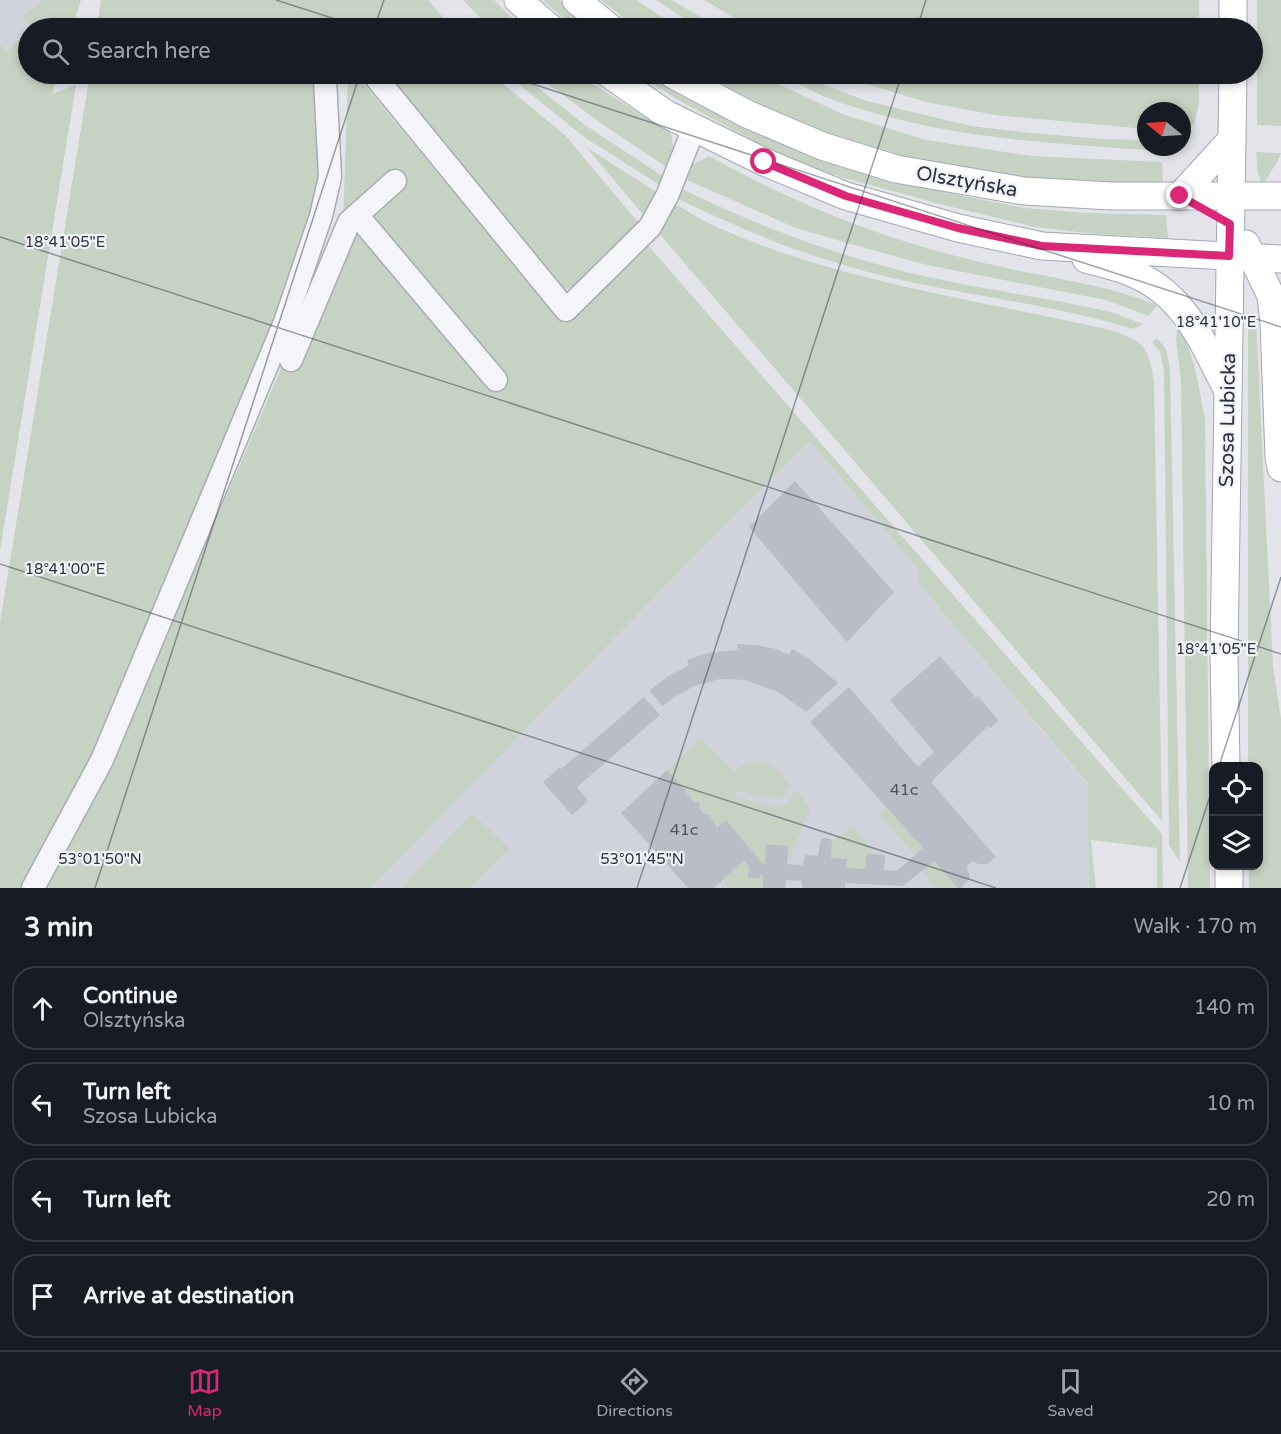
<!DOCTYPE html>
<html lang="en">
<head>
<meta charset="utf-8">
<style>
	:root { --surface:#171b24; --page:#242831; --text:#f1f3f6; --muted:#9ea1a6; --line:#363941; --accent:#db2777 }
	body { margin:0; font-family:"Varela Round",sans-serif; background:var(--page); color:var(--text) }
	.controls { position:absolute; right:18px; bottom:18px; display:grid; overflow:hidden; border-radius:12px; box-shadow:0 3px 9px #0003 }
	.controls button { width:54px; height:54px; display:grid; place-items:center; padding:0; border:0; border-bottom:2px solid var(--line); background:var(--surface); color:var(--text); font:30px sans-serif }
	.compass { position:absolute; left:1137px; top:102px; width:54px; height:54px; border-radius:50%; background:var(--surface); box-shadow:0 3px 9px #0003; rotate:288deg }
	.stop { position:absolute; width:18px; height:18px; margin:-14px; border:4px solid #db2777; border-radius:50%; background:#fff }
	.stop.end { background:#db2777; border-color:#fff; box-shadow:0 2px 6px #0008 }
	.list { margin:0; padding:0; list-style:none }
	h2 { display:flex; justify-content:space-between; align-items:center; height:78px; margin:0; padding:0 24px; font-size:26px }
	h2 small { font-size:20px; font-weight:400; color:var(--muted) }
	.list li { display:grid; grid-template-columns:39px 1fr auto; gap:18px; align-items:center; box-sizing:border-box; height:84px; margin:0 12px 12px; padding:0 12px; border:2px solid var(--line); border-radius:24px }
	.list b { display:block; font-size:22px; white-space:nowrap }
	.list p { margin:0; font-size:20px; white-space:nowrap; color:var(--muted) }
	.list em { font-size:20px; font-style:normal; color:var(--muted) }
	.icon { flex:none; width:33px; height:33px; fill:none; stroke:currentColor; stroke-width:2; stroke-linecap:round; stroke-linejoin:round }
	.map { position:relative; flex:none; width:1281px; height:888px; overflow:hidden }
	.search { position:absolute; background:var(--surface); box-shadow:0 3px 9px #0003; left:18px; right:18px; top:18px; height:66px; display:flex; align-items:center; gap:15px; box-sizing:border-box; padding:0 21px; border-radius:33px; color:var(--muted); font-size:22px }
	.sheet { height:462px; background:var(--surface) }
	nav { display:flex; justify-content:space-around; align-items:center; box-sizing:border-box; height:84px; border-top:2px solid var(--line); background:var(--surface); font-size:16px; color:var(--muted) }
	nav a { display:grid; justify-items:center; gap:3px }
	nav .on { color:var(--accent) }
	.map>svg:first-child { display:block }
	.built { fill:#d0d3db }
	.green { fill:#c6d3c3 }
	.building { fill:#b9bdc6 }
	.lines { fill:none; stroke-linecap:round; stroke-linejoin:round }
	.minor-casing { stroke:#a7abb4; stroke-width:25 }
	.major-casing { stroke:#a1a8b5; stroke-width:29 }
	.minor { stroke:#f4f5f8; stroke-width:22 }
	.major { stroke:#fff; stroke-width:27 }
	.route { stroke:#db2777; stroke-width:8 }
	.ticks { fill:none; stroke:#2a3141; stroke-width:1.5; stroke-opacity:0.45 }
	.labels { text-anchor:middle; stroke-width:4.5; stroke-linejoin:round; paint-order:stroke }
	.number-label { font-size:16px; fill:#4e5462 }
	.street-label { font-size:20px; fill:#2a3141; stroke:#f1f3f7 }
	.ticks-label { font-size:15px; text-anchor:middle; fill:#2a3141; stroke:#f1f3f7; stroke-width:4.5; stroke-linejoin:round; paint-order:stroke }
</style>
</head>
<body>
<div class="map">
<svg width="1281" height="888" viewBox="0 0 1281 888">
	<rect width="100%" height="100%" fill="#e2e4ea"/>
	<g class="built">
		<polygon points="0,0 43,0 24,17 32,28 28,28 28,31 5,51 0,44"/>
		<polygon points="810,441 919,570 919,584 1087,784 1089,888 371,888 729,521"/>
	</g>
	<g class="green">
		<polygon points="43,0 81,0 72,28 32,28 23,17"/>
		<polygon points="101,0 428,0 452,28 97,28"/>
		<polygon points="463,0 494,0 522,28 490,28"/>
		<polygon points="543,0 559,0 594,28 574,28"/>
		<polygon points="601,0 636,0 679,28 637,28"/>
		<polygon points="656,0 672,0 718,28 699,28"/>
		<polygon points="704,0 1199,0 1199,28 752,28"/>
		<polygon points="1257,0 1281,0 1281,126 1257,125"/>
		<polygon points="28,31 28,74 58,74 52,94 76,85 0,551 0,44 6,51"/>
		<polygon points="90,74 321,74 325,175 280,318 98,757 27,888 0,888 0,622"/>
		<polygon points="348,74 355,74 564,324 646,243 1162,834 1163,888 1157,888 1157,848 1091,840 1096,888 1089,888 1087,783 919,584 919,570 810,441 729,521 371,888 44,888 111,765 343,224"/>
		<polygon points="385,74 491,74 565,135 642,227 577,288 563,289"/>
		<polygon points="506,74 521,74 585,125 664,177 661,186 584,137"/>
		<polygon points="535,74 577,74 671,133 674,153 668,168 602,124"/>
		<polygon points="638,74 656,74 704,105 783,145 845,168 944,192 1024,208 1088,213 1166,215 1168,238 1096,234 1035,227 936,203 841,177 780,155 680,101"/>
		<polygon points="705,74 756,74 845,115 926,140 1031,156 1162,162 1163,182 1154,185 1018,179 899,157 835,136 756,103"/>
		<path d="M779,74H799L824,85L867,101L971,126L1031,133L1102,139L1143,140L1146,141V147H1160L1162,151C1058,144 954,139 854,107C828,100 802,86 779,74Z"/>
		<polygon points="833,74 1199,74 1199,103 1194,125 1182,127 1182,111 1146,111 1146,129 995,115 926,102"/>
		<polygon points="586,147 658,193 646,218"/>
		<polygon points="1256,152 1281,153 1277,162 1262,186 1258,173"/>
		<path d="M709,156C801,207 890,242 993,265C1048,278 1105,284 1157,305L1149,316L1106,300L927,265L854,245L796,228L687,180L692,165Z"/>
		<path d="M682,189C750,222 819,249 891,268C963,287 1038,296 1111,312L1143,324L1133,329C1054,305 972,296 892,278C818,261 746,232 678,199Z"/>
		<path d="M675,204C688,211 701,220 715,226C840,283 977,299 1110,330C1143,340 1149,347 1154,382L1162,821L658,232Z"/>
		<polygon points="1248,319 1256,319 1273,667 1281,719 1281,888 1249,888 1249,866 1258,866 1258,766 1248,766"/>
		<path d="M1180,328C1195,357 1199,388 1205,419L1210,888H1188L1181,381L1176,339L1177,330Z"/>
		<polygon points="1157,338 1166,349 1170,369 1180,862 1169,845 1164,370 1160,352 1152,342"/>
		<path d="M701,739L734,771C745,763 763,758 775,767C781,772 786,780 790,786L781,800L738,791L735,796L761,804L784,807L796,790L810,809L787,864L788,846L766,844L765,864L762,863L726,820L717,828L712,822L710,815L705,814L700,809L699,802H694L687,794L688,789L683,788L667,770Z"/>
		<polygon points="886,806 923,848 915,855 879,814"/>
		<polygon points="472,813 510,849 469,888 405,888 403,886"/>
		<polygon points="854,827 876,855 867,854 865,869 846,868 847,859 831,858 832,841"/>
		<polygon points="744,860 749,867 748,878 759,878 760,875 763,875 763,888 728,888 724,879"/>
		<polygon points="934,861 958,888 936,888 923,870"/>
	</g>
	<g class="building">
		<polygon points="795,481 894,592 847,642 749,527"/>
		<polygon points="737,644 756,645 776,649 789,655 792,649 808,658 838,683 806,712 778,692 746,680 720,679 694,686 674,697 663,706 649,691 667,677 689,665 687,660 707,653 737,650"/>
		<polygon points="940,656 976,698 978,696 998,720 991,728 988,726 931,782 996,857 987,864 978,864 973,861 967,866 970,878 961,888 958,888 934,861 903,886 845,883 845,888 802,888 802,881 786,880 785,888 763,888 763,875 760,875 760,878 748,878 749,867 744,860 714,888 688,888 621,813 667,770 683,788 686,789 687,794 694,802 699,802 700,809 705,814 713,815 710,816 717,828 726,820 762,863 765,864 766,844 788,846 787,864 803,865 805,855 818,856 820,842 823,838 828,838 832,841 831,858 847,859 846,868 865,869 867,854 885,855 884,870 897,871 923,848 810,722 849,687 918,767 934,752 890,700"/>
		<polygon points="644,697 660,715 577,787 588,801 572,815 543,782 559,768 561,769"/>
	</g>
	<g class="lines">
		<defs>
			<g id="minor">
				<polyline points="373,74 566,310 650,227 667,196 694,128"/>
				<polyline points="357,215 395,181"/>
				<polyline points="291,360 349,222 357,215 496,380"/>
				<polyline points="33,888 102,760 285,322 321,216 330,177 325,79 327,74"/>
			</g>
			<g id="major">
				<polyline points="518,0 550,28"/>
				<polyline points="576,0 610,28"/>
				<polyline points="1233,0 1233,28"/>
				<polyline points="609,74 666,114 764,162 846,196 958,228 1042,246 1281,259"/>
				<polyline points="672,74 747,114 822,146 896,169 1024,191 1111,196 1281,196"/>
				<polyline points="1180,196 1232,139"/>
				<polyline points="1246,244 1271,296 1274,323 1279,457 1281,468"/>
				<path d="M1086,259C1100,263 1114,266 1127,271C1183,291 1201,339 1227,389"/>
				<polyline points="1226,766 1224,655 1233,74"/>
				<polyline points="1229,866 1229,888"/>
			</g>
		</defs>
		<use href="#minor" class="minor-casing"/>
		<use href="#major" class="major-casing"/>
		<use href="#minor" class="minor"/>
		<use href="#major" class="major"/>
	</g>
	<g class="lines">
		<polyline class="route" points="764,162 846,196 958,228 1042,246 1229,256 1230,224 1180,196"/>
	</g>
	<path class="ticks" d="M276,0L363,28M374,28L384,0M917,28L926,0M502,74L1281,327M0,237L1281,654M0,564L996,888M1219,766L1281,577M95,888L360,74M637,888L902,74M1180,888L1214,784"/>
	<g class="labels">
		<g class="number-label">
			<text x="904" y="795">41c</text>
			<text x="684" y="835">41c</text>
		</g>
		<g class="street-label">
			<text transform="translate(967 181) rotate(10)" y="7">Olsztyńska</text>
			<text transform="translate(1227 420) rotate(-89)" y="7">Szosa Lubicka</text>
		</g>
	</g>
	<g class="ticks-label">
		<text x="65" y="247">18°41'05"E</text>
		<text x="1216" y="327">18°41'10"E</text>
		<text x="65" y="574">18°41'00"E</text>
		<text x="1216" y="654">18°41'05"E</text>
		<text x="100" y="864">53°01'50"N</text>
		<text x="642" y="864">53°01'45"N</text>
	</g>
</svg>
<div class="controls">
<button><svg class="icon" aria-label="locate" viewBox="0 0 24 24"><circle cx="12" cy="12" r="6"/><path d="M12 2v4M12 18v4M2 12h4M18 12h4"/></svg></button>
<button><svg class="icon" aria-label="layers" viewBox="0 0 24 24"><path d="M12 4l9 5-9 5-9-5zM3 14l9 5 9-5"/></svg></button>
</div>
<svg class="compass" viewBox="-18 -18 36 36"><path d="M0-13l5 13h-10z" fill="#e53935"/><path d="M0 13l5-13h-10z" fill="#9ea1a6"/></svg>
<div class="stop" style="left:764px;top:162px"></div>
<div class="stop end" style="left:1180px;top:196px"></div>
<div class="search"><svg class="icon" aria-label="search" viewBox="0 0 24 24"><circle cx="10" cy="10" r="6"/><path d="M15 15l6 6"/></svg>Search here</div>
</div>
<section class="sheet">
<h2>3 min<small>Walk · 170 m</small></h2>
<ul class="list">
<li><svg class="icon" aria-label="ahead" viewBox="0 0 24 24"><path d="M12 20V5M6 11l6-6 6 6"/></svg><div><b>Continue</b><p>Olsztyńska</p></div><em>140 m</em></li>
<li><svg class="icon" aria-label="left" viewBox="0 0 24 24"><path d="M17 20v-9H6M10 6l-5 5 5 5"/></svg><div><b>Turn left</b><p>Szosa Lubicka</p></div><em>10 m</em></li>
<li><svg class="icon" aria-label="left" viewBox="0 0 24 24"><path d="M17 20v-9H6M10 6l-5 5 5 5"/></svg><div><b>Turn left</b></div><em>20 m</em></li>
<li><svg class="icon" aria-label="arrive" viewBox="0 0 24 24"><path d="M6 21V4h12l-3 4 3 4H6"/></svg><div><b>Arrive at destination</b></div></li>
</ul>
</section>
<nav>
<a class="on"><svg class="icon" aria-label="map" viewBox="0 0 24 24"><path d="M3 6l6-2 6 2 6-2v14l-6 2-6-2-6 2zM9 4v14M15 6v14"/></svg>Map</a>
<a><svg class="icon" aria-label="directions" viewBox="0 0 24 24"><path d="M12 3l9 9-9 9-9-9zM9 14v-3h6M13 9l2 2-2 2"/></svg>Directions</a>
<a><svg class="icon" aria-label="saved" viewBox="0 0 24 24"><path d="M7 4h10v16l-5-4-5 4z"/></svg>Saved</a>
</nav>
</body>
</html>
